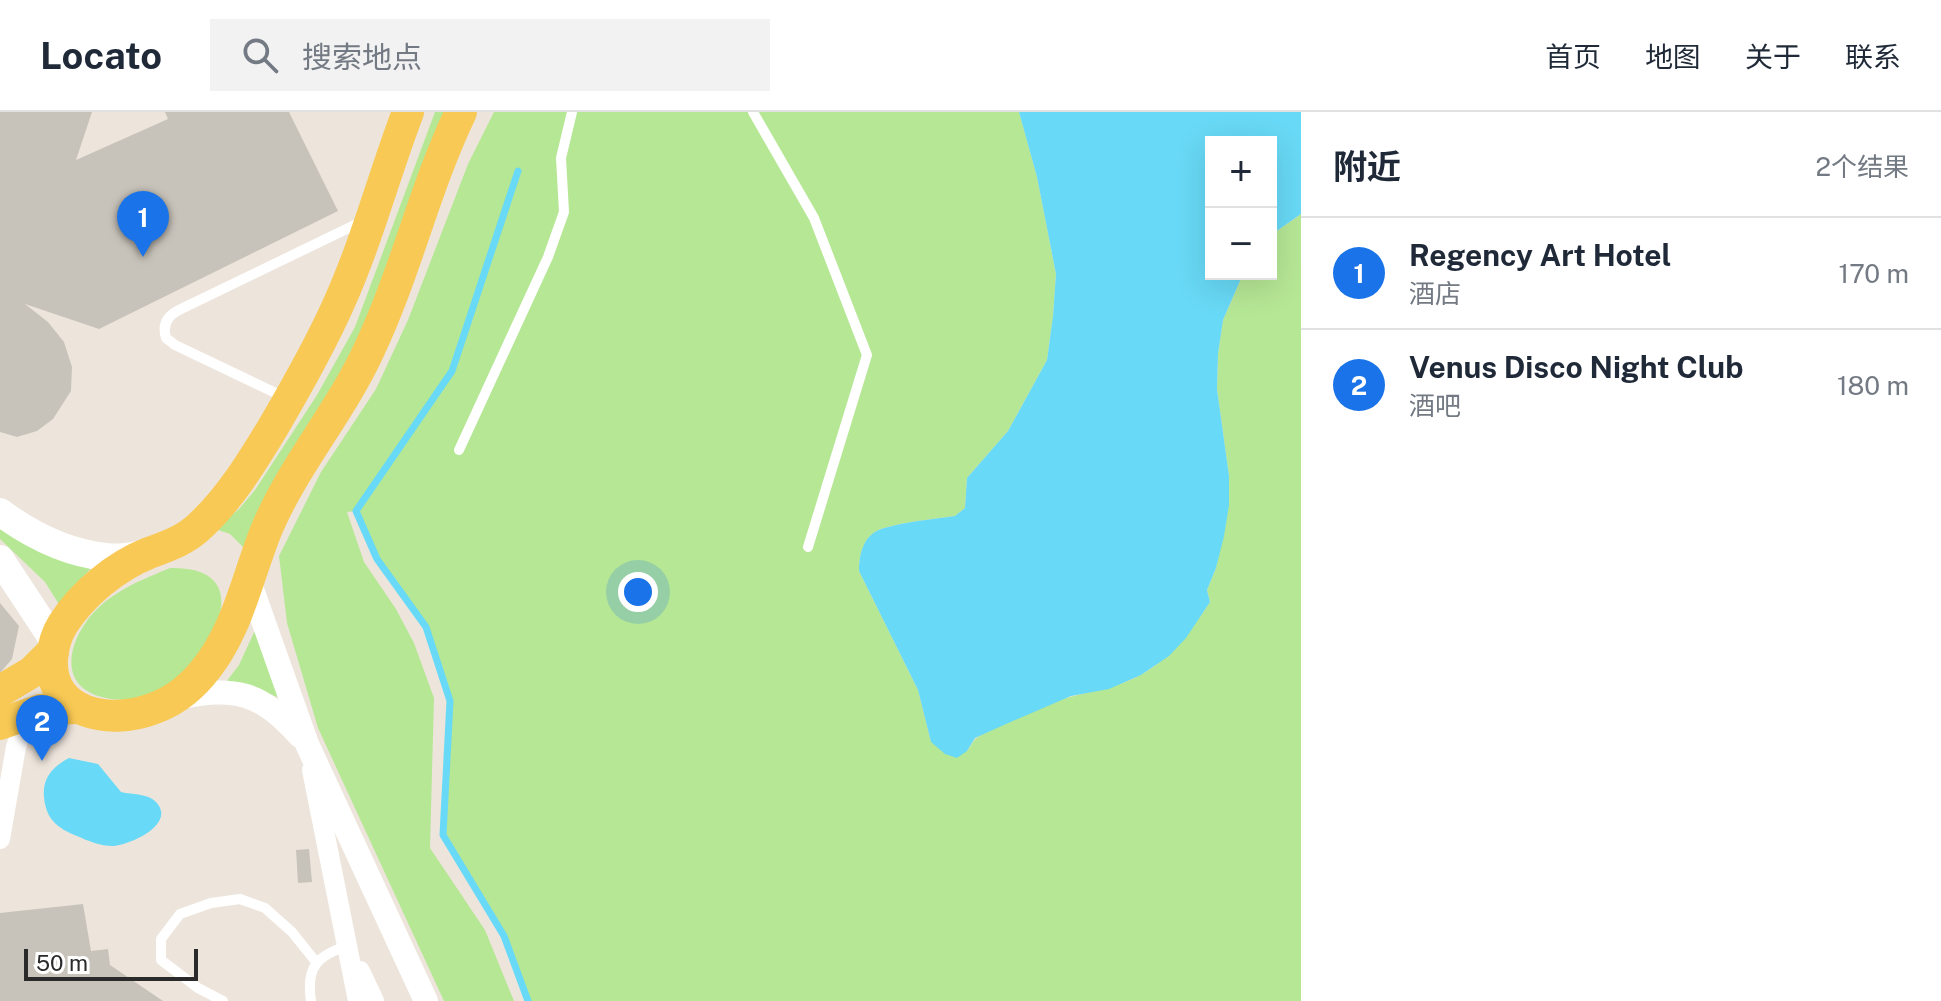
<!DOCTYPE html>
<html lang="zh">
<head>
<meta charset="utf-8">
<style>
	:root { --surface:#fff; --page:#f2f2f3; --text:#1f2937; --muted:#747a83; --line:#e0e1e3; --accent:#1a73e8 }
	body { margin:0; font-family:"Public Sans","Noto Sans SC",sans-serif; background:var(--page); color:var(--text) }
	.controls { position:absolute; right:24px; top:24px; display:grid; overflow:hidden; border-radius:0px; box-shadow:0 8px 32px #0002 }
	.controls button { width:72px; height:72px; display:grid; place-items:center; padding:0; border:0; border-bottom:2px solid var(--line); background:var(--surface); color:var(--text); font:40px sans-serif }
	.scale { position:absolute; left:24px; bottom:20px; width:174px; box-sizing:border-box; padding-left:8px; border:4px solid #2a2a2a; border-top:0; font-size:22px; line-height:28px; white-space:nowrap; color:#2a2a2a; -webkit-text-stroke:6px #fff; paint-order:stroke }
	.you { position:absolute; left:638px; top:480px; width:28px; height:28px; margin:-20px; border:6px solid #fff; border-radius:50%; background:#1a73e8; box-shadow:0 0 0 12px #1a73e833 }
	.badge { display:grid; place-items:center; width:52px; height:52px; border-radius:50%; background:var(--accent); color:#fff; font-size:26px; font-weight:700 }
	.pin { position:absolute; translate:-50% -66px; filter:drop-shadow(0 2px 4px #0008) }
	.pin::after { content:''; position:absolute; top:42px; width:28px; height:24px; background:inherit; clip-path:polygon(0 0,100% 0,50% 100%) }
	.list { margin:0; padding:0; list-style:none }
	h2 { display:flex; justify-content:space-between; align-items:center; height:104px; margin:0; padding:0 32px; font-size:34px }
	h2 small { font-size:26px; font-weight:400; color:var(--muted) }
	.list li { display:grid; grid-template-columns:52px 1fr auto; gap:24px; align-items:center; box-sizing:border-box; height:112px; padding:0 32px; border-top:2px solid var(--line) }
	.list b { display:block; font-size:30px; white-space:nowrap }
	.list p { margin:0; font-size:26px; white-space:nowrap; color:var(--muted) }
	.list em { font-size:26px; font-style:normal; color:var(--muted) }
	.icon { flex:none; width:44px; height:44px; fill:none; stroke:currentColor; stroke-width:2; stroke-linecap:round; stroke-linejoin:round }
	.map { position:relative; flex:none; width:1301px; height:889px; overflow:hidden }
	header { display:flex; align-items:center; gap:48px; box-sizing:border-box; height:112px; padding:0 40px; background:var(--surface); border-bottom:2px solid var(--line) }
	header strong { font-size:38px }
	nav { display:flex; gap:44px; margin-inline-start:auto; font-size:28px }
	.search { width:560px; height:72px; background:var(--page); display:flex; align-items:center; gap:20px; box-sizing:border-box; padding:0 28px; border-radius:0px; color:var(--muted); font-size:30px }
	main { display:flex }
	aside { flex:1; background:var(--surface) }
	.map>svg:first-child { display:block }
	.green { fill:#b6e795 }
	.water { fill:#68d9f6 }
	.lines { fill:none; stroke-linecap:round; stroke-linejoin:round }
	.stream { stroke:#68d9f6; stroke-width:7 }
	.building { fill:#c8c3ba }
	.service { stroke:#fff; stroke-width:10 }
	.minor { stroke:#fff; stroke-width:20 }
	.tertiary { stroke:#fff; stroke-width:24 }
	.secondary { stroke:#fff; stroke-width:28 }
	.primary { stroke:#f9c955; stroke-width:32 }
</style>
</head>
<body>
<header>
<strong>Locato</strong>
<div class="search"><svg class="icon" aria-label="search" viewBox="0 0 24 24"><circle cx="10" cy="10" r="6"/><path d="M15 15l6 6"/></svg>搜索地点</div>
<nav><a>首页</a><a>地图</a><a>关于</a><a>联系</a></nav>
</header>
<main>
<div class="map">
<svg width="1301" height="889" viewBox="0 0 1301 889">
	<rect width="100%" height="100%" fill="#ede5dc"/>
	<g class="green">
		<polygon points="435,0 446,0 366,215 246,438 230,422 215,417 239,397 255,378 317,283 355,215"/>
		<path d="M494,0H1019L1037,65L1056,162L1053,204L1047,248L1008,319L967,366L965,396L955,404C936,407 889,411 875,420C862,429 859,445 859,459L918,578L931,630L967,639C971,634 973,628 978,625C1001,611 1049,590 1074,584C1098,578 1122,574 1144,561C1174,543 1190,519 1210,490L1207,478L1216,456L1229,364L1217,277L1218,242L1223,208L1243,162H1271V123L1301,102V889H529L504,824L443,723L450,589L426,515L377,447L356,399L347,400L364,450L396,497L414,531L434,586L430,736L485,818L514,889H444L318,616L287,511L279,444L321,360L376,277L408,208L468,52Z"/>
		<polygon points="0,405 95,452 74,475 62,497 45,470 0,427"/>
		<path d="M170,456C257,454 216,536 175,568C166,576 154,580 142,584C130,588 119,589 106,586C55,576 68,527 96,498C117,477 144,467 170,456Z"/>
		<polygon points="256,516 282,587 247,573 226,570 239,553"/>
	</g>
	<g class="water">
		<path d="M1019,0H1301V102L1271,123V30H1211V162H1243L1223,208L1218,242L1217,277L1229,364V393L1224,424L1216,456L1207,478L1210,490L1186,526L1169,544L1141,563L1109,577L1071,584L1006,612L975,626L967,639L957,646L945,642L931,630L918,578L859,459C859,445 862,428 875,420C890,411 936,407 955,404L965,396L967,366L1008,319L1047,248L1053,204L1056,162L1037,65Z"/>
		<path d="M69,646L98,652L121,680C133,683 147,681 156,690C177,712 130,733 113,734C101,734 88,729 77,724C57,716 46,707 44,685C42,665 54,654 69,646Z"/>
	</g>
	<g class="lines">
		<polyline class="stream" points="518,59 452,259 356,399 377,447 426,515 450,589 443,723 504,824 528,889"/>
	</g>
	<g class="building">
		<polygon points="0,0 92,0 76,48 168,7 165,0 289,0 338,99 99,217 25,192 48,210 64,230 72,255 71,279 53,307 37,319 17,325 0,320"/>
		<polygon points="0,491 19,514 12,547 0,561"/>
		<polygon points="309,737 312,770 298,771 296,738"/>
		<polygon points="83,792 91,839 108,837 110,853 163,889 0,889 0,801"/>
	</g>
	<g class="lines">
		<g class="service">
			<polyline points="753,0 814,106 867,243 808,435"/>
			<path d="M284,285L175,233L166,226C162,213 167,204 179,198L363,109"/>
			<polyline points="459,338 548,145 564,100 561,46 572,0"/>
			<polyline points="223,889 198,876 161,848 161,827 180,802 211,791 240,787 265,796 292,820 316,850"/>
			<path d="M311,889C306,856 316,844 347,834"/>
		</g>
		<g class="minor">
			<polyline points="312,658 358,889"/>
			<polyline points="0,727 16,635 27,603"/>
			<polyline points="360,859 374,889"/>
		</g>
		<g class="tertiary">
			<polyline points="249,469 307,632 426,889"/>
			<path d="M176,586C235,574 259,579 300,624"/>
		</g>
		<g class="secondary">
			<path d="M0,400C31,423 67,441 106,445C118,447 132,444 144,442"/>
			<polyline points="0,447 54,529"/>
		</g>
		<g class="primary">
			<path d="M408,0C384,63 367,129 339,191C320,234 296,276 272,317C252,350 230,386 201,413C186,428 168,434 149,441C116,454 82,482 63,512C56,523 53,534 52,547C49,602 110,613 152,597C170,591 188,578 201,563C238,521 247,464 268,414C295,352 341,299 369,238C406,160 424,77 461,0"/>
			<polyline points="0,579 32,560 53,539"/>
			<polyline points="0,612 40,598 76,596"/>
		</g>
	</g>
</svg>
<div class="controls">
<button>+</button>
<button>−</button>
</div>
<div class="scale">50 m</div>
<div class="you"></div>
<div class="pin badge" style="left:143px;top:145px">1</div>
<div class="pin badge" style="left:42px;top:649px">2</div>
</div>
<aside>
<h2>附近<small>2个结果</small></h2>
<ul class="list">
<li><span class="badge">1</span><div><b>Regency Art Hotel</b><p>酒店</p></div><em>170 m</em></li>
<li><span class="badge">2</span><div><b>Venus Disco Night Club</b><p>酒吧</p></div><em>180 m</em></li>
</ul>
</aside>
</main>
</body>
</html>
